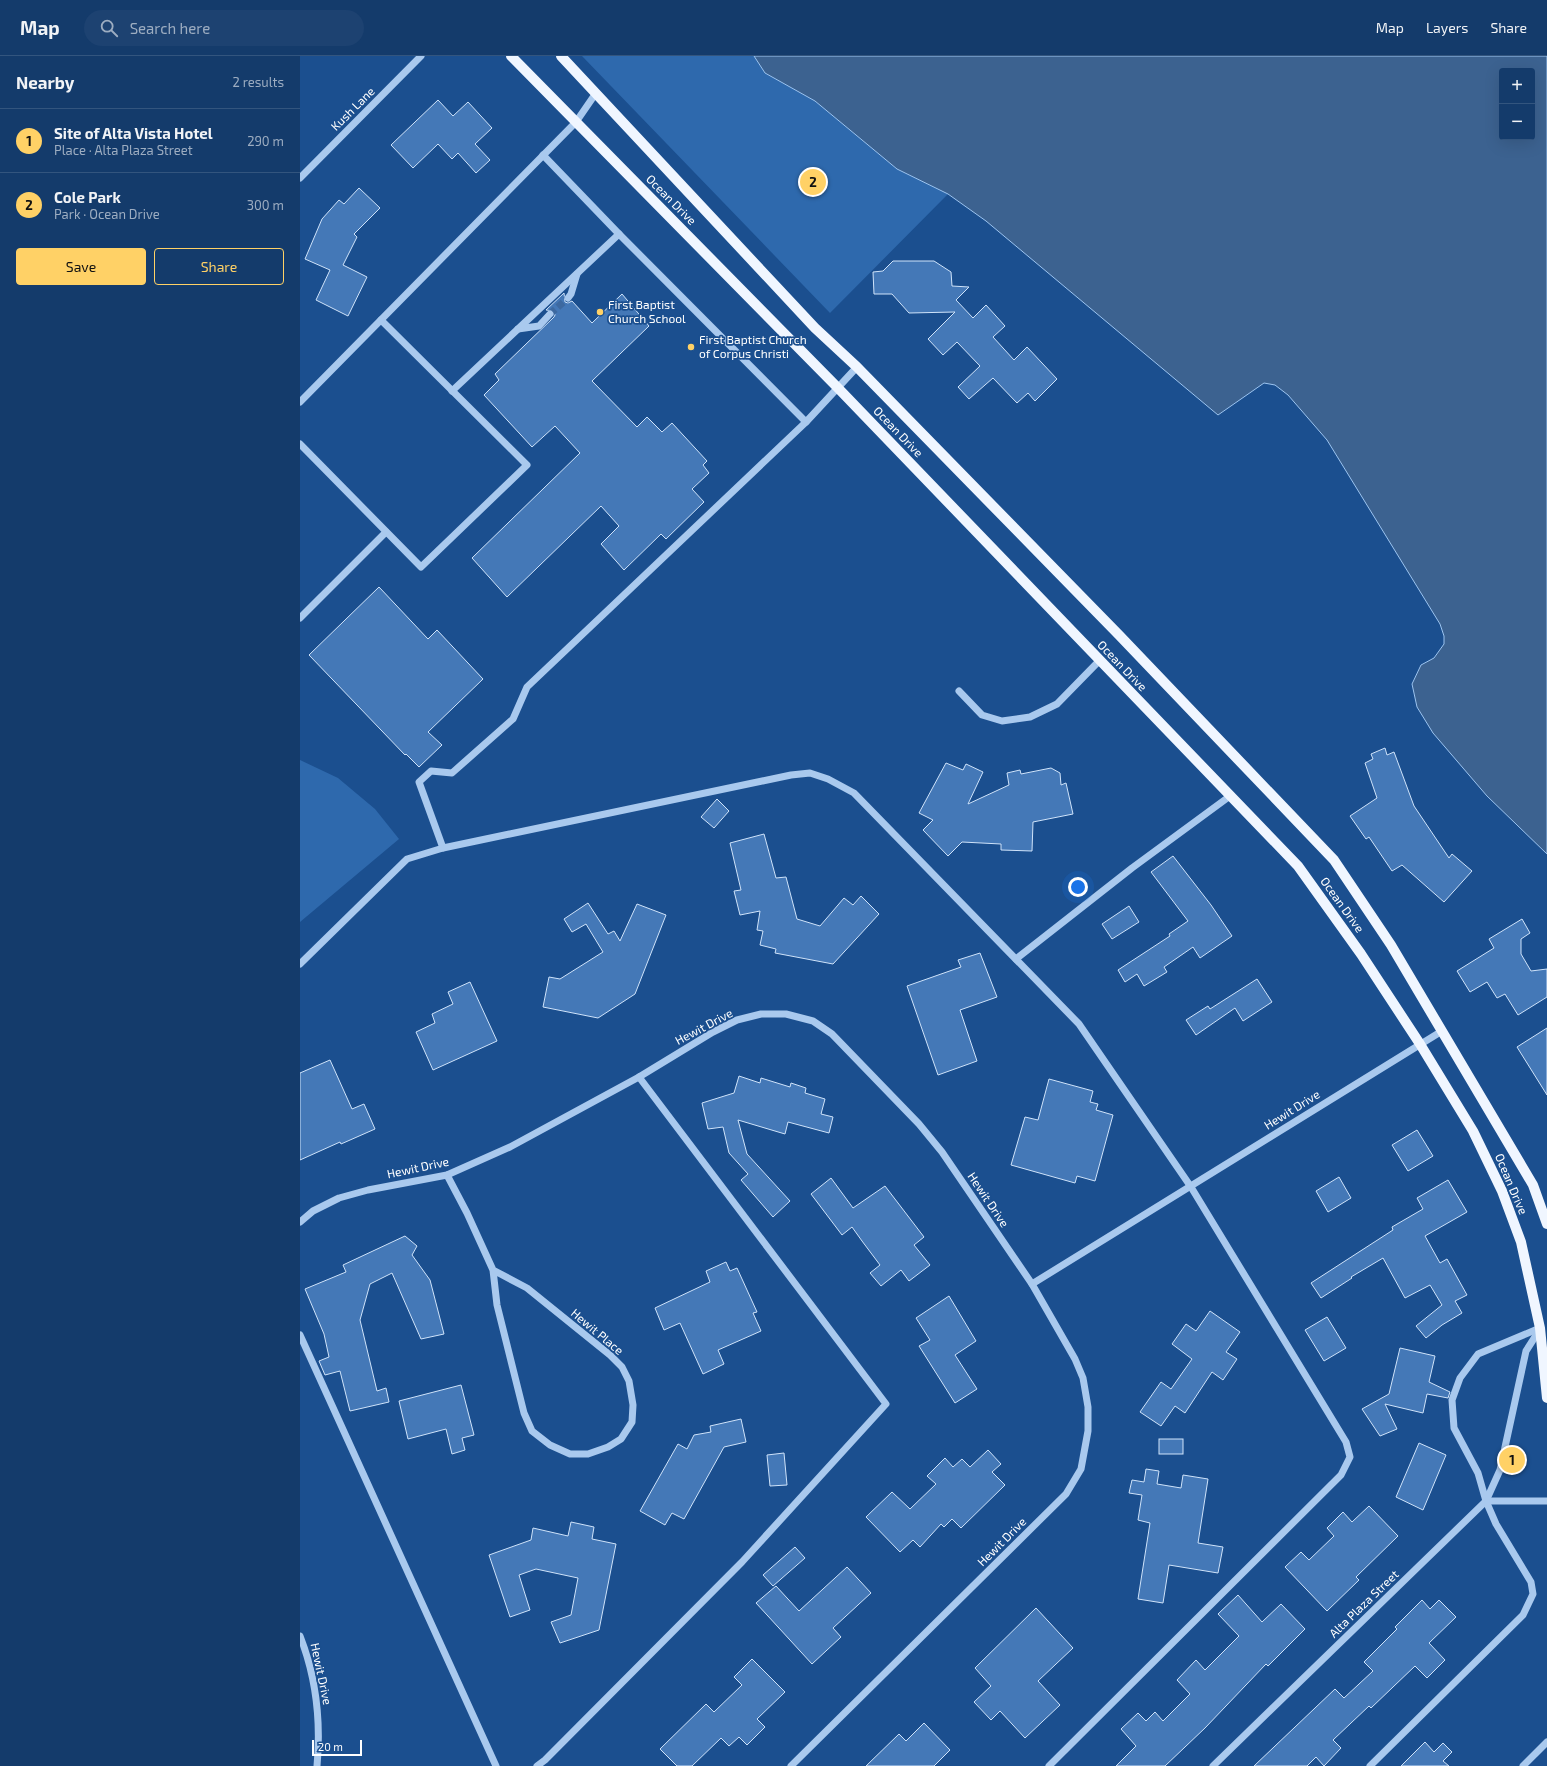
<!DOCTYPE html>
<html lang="en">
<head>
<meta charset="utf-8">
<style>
	:root { --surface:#143b6b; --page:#1d4271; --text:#f1f3f6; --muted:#9dadc1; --line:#33557e; --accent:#ffd166 }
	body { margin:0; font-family:"Exo 2",sans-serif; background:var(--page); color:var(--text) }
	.controls { position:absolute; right:12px; top:12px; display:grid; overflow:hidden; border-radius:4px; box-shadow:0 4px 16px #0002 }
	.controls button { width:36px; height:36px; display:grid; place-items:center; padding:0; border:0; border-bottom:1px solid var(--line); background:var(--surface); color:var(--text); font:20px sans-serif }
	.scale { position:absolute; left:12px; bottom:10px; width:50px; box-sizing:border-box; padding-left:4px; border:2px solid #fff; border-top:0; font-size:11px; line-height:14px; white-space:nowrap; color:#fff; -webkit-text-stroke:3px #1b4f8f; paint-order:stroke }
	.you { position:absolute; left:778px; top:831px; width:14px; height:14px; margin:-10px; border:3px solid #fff; border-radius:50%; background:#1a73e8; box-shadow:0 0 0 6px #1a73e833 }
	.badge { display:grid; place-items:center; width:26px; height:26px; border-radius:50%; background:var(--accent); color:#111; font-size:13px; font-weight:700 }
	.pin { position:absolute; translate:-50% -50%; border:2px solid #fff; box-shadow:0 1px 4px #0006 }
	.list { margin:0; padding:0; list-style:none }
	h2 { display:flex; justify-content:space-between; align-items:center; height:52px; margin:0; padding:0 16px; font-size:17px }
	h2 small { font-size:13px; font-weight:400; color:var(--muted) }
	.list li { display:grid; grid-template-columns:26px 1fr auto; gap:12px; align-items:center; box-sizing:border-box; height:64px; padding:0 16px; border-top:1px solid var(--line) }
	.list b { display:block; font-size:15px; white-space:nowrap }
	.list p { margin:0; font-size:13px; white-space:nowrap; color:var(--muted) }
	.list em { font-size:13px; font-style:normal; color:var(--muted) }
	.actions { display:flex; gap:8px; padding:12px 16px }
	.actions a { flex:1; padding:9px 0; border:1px solid var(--accent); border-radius:4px; text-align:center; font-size:14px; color:var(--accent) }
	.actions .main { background:var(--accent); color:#111 }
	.icon { flex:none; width:22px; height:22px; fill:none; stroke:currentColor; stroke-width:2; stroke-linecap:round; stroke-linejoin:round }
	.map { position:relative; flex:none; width:1247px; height:1710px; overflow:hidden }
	header { display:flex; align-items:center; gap:24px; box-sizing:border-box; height:56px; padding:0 20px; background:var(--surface); border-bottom:1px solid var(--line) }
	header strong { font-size:19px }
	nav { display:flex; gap:22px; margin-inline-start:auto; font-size:14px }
	.search { width:280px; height:36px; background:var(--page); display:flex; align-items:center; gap:10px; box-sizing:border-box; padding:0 14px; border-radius:22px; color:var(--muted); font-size:15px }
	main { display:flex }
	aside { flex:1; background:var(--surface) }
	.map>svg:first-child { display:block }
	.green { fill:#2e69ad }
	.water { fill:#3c6290; stroke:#9cc4f0; fill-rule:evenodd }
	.building { fill:#4478b7; stroke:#cfe3fa }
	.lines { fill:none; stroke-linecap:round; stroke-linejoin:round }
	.minor-tunnel { stroke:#3d69a0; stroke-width:7; stroke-dasharray:7 3.5; stroke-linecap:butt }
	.minor { stroke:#a9c9ee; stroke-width:7 }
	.major { stroke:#f0f6ff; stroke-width:10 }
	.poi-dot { fill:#ffd166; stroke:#1b4f8f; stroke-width:1.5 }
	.labels { text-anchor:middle; stroke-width:3.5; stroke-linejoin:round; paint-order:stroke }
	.street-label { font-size:12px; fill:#fff; stroke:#1b4f8f }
	.poi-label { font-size:12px; fill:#fff; stroke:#1b4f8f; text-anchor:start }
</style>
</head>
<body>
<header>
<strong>Map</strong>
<div class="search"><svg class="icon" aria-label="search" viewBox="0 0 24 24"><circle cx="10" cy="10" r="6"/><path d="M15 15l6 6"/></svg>Search here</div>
<nav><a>Map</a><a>Layers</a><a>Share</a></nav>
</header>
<main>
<aside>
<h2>Nearby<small>2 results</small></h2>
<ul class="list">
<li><span class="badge">1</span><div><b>Site of Alta Vista Hotel</b><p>Place · Alta Plaza Street</p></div><em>290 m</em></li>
<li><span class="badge">2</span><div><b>Cole Park</b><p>Park · Ocean Drive</p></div><em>300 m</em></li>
</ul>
<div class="actions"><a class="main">Save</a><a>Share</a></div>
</aside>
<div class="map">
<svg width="1247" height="1710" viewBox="0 0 1247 1710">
	<rect width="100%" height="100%" fill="#1b4f8f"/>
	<g class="green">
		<polygon points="282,0 454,0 465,17 515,45 597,113 648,138 530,257"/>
		<polygon points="0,704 38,722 75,753 99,783 0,866"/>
	</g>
	<path class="water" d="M454,0H1247V798L1187,740L1133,677L1117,651L1112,628L1121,609L1134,602L1144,588V580L1140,568L1027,384L988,339L975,329L964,327L918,359L686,165L648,138L597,113L515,45L465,17ZM1202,15H1232V81H1202Z"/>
	<g class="building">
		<polygon points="138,44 153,60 168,46 192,72 175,88 190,104 176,117 158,97 152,103 138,88 113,112 91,89"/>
		<polygon points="59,132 80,152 54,178 57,181 43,209 67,221 48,260 16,244 30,214 5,203 22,163 39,144 44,148"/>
		<polygon points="593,205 634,205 651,216 652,230 669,231 656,244 673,262 686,249 705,270 693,281 714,304 727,291 757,323 735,345 728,337 717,347 693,322 669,343 658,331 680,310 657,286 643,299 628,283 655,256 609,257 592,238 574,238 573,216 583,215"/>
		<polygon points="264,237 265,246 268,247 272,245 292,267 322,238 349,270 292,325 337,371 347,361 362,376 372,367 407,405 403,409 409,417 392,433 404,446 366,483 361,478 324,514 301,488 319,470 301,450 207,541 172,502 280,397 255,370 232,391 184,339 199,324 195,318 254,261 255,259 254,255 246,254"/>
		<polygon points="79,531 128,583 137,574 183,623 128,676 142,689 119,711 106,698 105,699 9,599"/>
		<polygon points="1085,692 1087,699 1094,696 1114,750 1149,802 1152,798 1172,815 1144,846 1102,809 1092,815 1069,781 1066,783 1050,760 1077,742 1065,707 1073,703 1071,698"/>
		<polygon points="646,707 663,714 666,708 683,716 668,748 709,729 707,717 720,714 721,718 751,712 760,717 761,729 766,727 773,758 733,766 732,795 701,794 701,788 662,786 648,800 623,774 633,764 619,757"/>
		<polygon points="417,743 429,755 414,772 401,761"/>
		<polygon points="464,778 476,822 486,821 497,863 520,870 544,842 553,849 561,840 579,858 533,908 475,897 476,893 460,889 463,875 457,874 460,855 440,859 434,835 441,834 430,787"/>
		<polygon points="873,800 911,849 932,880 900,902 893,891 864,911 867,916 844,930 837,918 825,926 818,914 870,880 869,878 888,865 851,816"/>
		<polygon points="288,847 308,878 314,875 320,885 337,848 366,859 335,938 298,962 243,951 249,921 260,923 303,896 286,868 272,876 264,863"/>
		<polygon points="829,850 839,866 812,883 802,868"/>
		<polygon points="1222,863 1230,877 1221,883 1221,898 1231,915 1247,913 1247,941 1218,959 1205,938 1197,942 1187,926 1170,936 1157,915 1194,892 1189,883"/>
		<polygon points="680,897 697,941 660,954 677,1005 638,1019 607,930 661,911 658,904"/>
		<polygon points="957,923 972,946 943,965 935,952 896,979 886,964 908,950 910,953"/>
		<polygon points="170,926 197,985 133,1014 116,976 135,967 132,958 153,948 148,936"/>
		<polygon points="1247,972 1247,1039 1217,991"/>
		<polygon points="30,1004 52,1053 64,1048 75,1073 41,1088 40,1086 0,1104 0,1017"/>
		<polygon points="439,1020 460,1027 461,1022 490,1031 491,1027 506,1032 505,1037 525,1043 521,1058 533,1061 529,1077 488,1066 485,1078 438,1064 447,1098 490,1145 473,1161 441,1124 448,1118 429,1097 423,1071 408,1073 402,1047 434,1037"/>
		<polygon points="749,1023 793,1035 790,1046 798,1048 796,1054 813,1059 795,1125 777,1120 775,1127 711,1109 725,1061 738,1064"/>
		<polygon points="1117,1074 1133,1100 1108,1115 1092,1089"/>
		<polygon points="1039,1121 1051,1142 1028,1156 1016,1135"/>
		<polygon points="531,1122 553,1152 585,1130 624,1181 614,1189 630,1209 609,1225 601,1214 581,1230 570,1217 580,1209 562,1185 552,1171 542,1179 511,1138"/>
		<polygon points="1148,1124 1167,1156 1125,1180 1140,1207 1147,1203 1167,1239 1155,1245 1162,1257 1142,1269 1126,1282 1116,1270 1142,1249 1130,1229 1105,1242 1083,1202 1051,1221 1052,1222 1021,1242 1011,1227 1093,1174 1092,1171 1123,1153 1117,1142"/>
		<polygon points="105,1180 117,1190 112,1199 130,1224 144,1278 121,1283 92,1217 70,1228 60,1264 77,1335 86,1332 89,1346 50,1355 40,1315 25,1319 19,1305 29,1301 24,1278 5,1233 46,1216 43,1209"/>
		<polygon points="426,1206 430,1215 437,1212 457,1256 453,1257 461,1275 418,1294 424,1308 403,1318 380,1267 364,1274 355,1252 410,1226 406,1215"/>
		<polygon points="649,1240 676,1285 655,1299 677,1333 655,1347 619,1290 630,1284 616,1262"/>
		<polygon points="910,1255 940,1276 926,1296 937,1303 923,1324 912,1316 885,1357 875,1350 861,1370 840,1356 861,1326 871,1333 892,1303 872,1288 886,1268 896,1275"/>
		<polygon points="1027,1261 1046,1292 1024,1305 1005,1274"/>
		<polygon points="1100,1292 1135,1300 1129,1326 1150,1336 1148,1342 1127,1338 1123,1357 1085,1348 1097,1373 1080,1380 1062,1353 1089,1338"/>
		<polygon points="161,1329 174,1379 162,1382 165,1394 152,1398 146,1373 108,1383 99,1345"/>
		<polygon points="441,1363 446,1386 424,1391 384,1463 372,1457 365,1469 340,1455 378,1388 387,1393 394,1379 411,1376 410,1370"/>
		<rect x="859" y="1383" width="24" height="15"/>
		<polygon points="1119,1387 1146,1399 1123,1454 1096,1441"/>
		<polygon points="688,1394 701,1408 692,1416 705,1429 661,1472 652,1463 644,1471 641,1468 620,1491 613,1484 600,1496 566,1461 592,1436 610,1453 636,1428 627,1420 645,1402 653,1411 662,1403 670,1411"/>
		<polygon points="484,1397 487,1429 470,1430 467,1399"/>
		<polygon points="846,1413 859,1415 857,1428 881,1432 883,1419 908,1423 898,1487 923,1491 918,1517 869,1509 863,1547 838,1543 850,1467 838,1464 842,1439 829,1437 832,1424 844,1426"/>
		<polygon points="1069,1450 1098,1480 1056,1521 1059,1524 1027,1555 985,1511 1001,1496 1009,1504 1034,1480 1027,1472 1043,1456 1052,1466"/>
		<polygon points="271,1466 294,1471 292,1483 316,1488 299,1574 260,1587 251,1566 271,1559 278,1522 236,1513 219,1519 230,1554 210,1561 189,1499 231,1484 233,1472 268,1480"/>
		<polygon points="495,1491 505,1502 473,1530 463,1519"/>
		<polygon points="547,1511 571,1537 533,1572 541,1581 512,1608 456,1547 476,1530 499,1555"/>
		<polygon points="938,1539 962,1566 981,1548 1005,1573 968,1610 966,1608 905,1672 865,1710 816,1710 836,1690 821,1673 838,1657 846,1665 855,1656 863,1665 890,1638 877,1624 896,1604 905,1614 939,1580 918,1558"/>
		<polygon points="1122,1544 1130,1553 1139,1544 1156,1561 1129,1587 1145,1604 1127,1622 1115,1610 1071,1652 1069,1650 1033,1684 1041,1692 1024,1710 1016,1701 1007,1710 954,1710 1035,1633 1044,1642 1073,1615 1064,1606 1097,1573 1095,1571"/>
		<polygon points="736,1552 773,1592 738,1625 760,1649 725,1682 700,1655 691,1664 674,1646 691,1630 675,1612"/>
		<polygon points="452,1603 485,1636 457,1663 465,1671 447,1689 439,1681 429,1690 421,1682 392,1710 377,1710 360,1693 406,1648 414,1656 442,1629 434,1621"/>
		<polygon points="624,1667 650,1694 634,1710 566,1710 599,1678 606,1685"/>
		<polygon points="1125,1686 1134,1696 1143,1687 1152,1696 1143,1705 1149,1710 1101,1710"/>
	</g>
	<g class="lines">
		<polyline class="minor-tunnel" points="250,258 268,242"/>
		<g class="minor">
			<polyline points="243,99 319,178 506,366"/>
			<polyline points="0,122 121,0"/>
			<polyline points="268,242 271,238 277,218"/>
			<polyline points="218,273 239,270 250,258"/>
			<polyline points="152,335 319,178"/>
			<polyline points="0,346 276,66 296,37"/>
			<polyline points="0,388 121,511 227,409 81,264"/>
			<polyline points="0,562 86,476"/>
			<polyline points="659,635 682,659 702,665 730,661 757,648 799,605"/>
			<polyline points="143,792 119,726 131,715 152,717 213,663 227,631 506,366 557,311"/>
			<polyline points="716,903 832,812 930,740"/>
			<polyline points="0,908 107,803 143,792 491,719 510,717 528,723 554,737 779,968 891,1131 1046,1386 1050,1401 1041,1419 749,1710"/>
			<polyline points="147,1119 167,1157 193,1214 197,1249 224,1357 232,1375 250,1389 270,1398 288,1398 308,1391 321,1383 332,1366 333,1349 329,1325 322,1311 310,1299 227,1232 193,1214"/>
			<polyline points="0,1166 13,1155 39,1142 68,1134 147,1119 210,1091 339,1021 413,976 437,964 461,958 486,958 513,965 532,978 619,1068 642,1096 732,1228 775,1303 783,1322 788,1351 788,1375 781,1413 766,1438 491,1710"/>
			<polyline points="732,1228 1142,975"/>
			<polyline points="0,1279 196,1710"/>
			<polyline points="1186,1445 1200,1414 1226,1295 1240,1273"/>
			<path d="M0,1580C16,1621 21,1666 17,1710"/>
			<polyline points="237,1710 245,1704 442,1506 586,1348 339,1021"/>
			<polyline points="913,1710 1186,1445 1247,1445"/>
			<polyline points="1070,1710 1223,1559 1233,1538 1231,1526 1196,1468 1186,1445 1178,1417 1154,1372 1152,1344 1160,1322 1178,1298 1240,1272"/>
			<polyline points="1223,1710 1247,1686"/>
		</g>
		<g class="major">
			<polyline points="211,0 538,332 998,810 1061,898 1120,988 1173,1075 1202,1135 1221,1186 1240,1272 1247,1342"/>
			<polyline points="261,0 515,272 557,311 819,579 1034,804 1091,889 1233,1129 1247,1168"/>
		</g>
	</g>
	<g class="poi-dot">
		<circle cx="300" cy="256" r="4"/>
		<circle cx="391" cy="291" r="4"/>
	</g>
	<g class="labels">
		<g class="street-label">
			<text transform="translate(53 53) rotate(-45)" y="4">Kush Lane</text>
			<text transform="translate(371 144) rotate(45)" y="4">Ocean Drive</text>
			<text transform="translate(598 376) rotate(46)" y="4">Ocean Drive</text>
			<text transform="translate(822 610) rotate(46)" y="4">Ocean Drive</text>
			<text transform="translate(1042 849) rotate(54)" y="4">Ocean Drive</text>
			<text transform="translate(404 971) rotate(-28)" y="4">Hewit Drive</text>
			<text transform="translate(992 1054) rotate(-32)" y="4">Hewit Drive</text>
			<text transform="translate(118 1112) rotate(-12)" y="4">Hewit Drive</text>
			<text transform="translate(1211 1128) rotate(67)" y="4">Ocean Drive</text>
			<text transform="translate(688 1144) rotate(56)" y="4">Hewit Drive</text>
			<text transform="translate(297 1276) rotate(40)" y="4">Hewit Place</text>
			<text transform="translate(702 1486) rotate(-45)" y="4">Hewit Drive</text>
			<text transform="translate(1064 1548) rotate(-44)" y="4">Alta Plaza Street</text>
			<text transform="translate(21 1618) rotate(78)" y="4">Hewit Drive</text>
		</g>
		<g class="poi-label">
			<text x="308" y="253">First Baptist<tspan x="308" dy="14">Church School</tspan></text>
			<text x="399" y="288">First Baptist Church<tspan x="399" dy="14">of Corpus Christi</tspan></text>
		</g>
	</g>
</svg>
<div class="controls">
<button>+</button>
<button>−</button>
</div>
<div class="scale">20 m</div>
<div class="you"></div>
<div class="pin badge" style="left:1212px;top:1404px">1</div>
<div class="pin badge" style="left:513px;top:126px">2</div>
</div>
</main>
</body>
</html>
